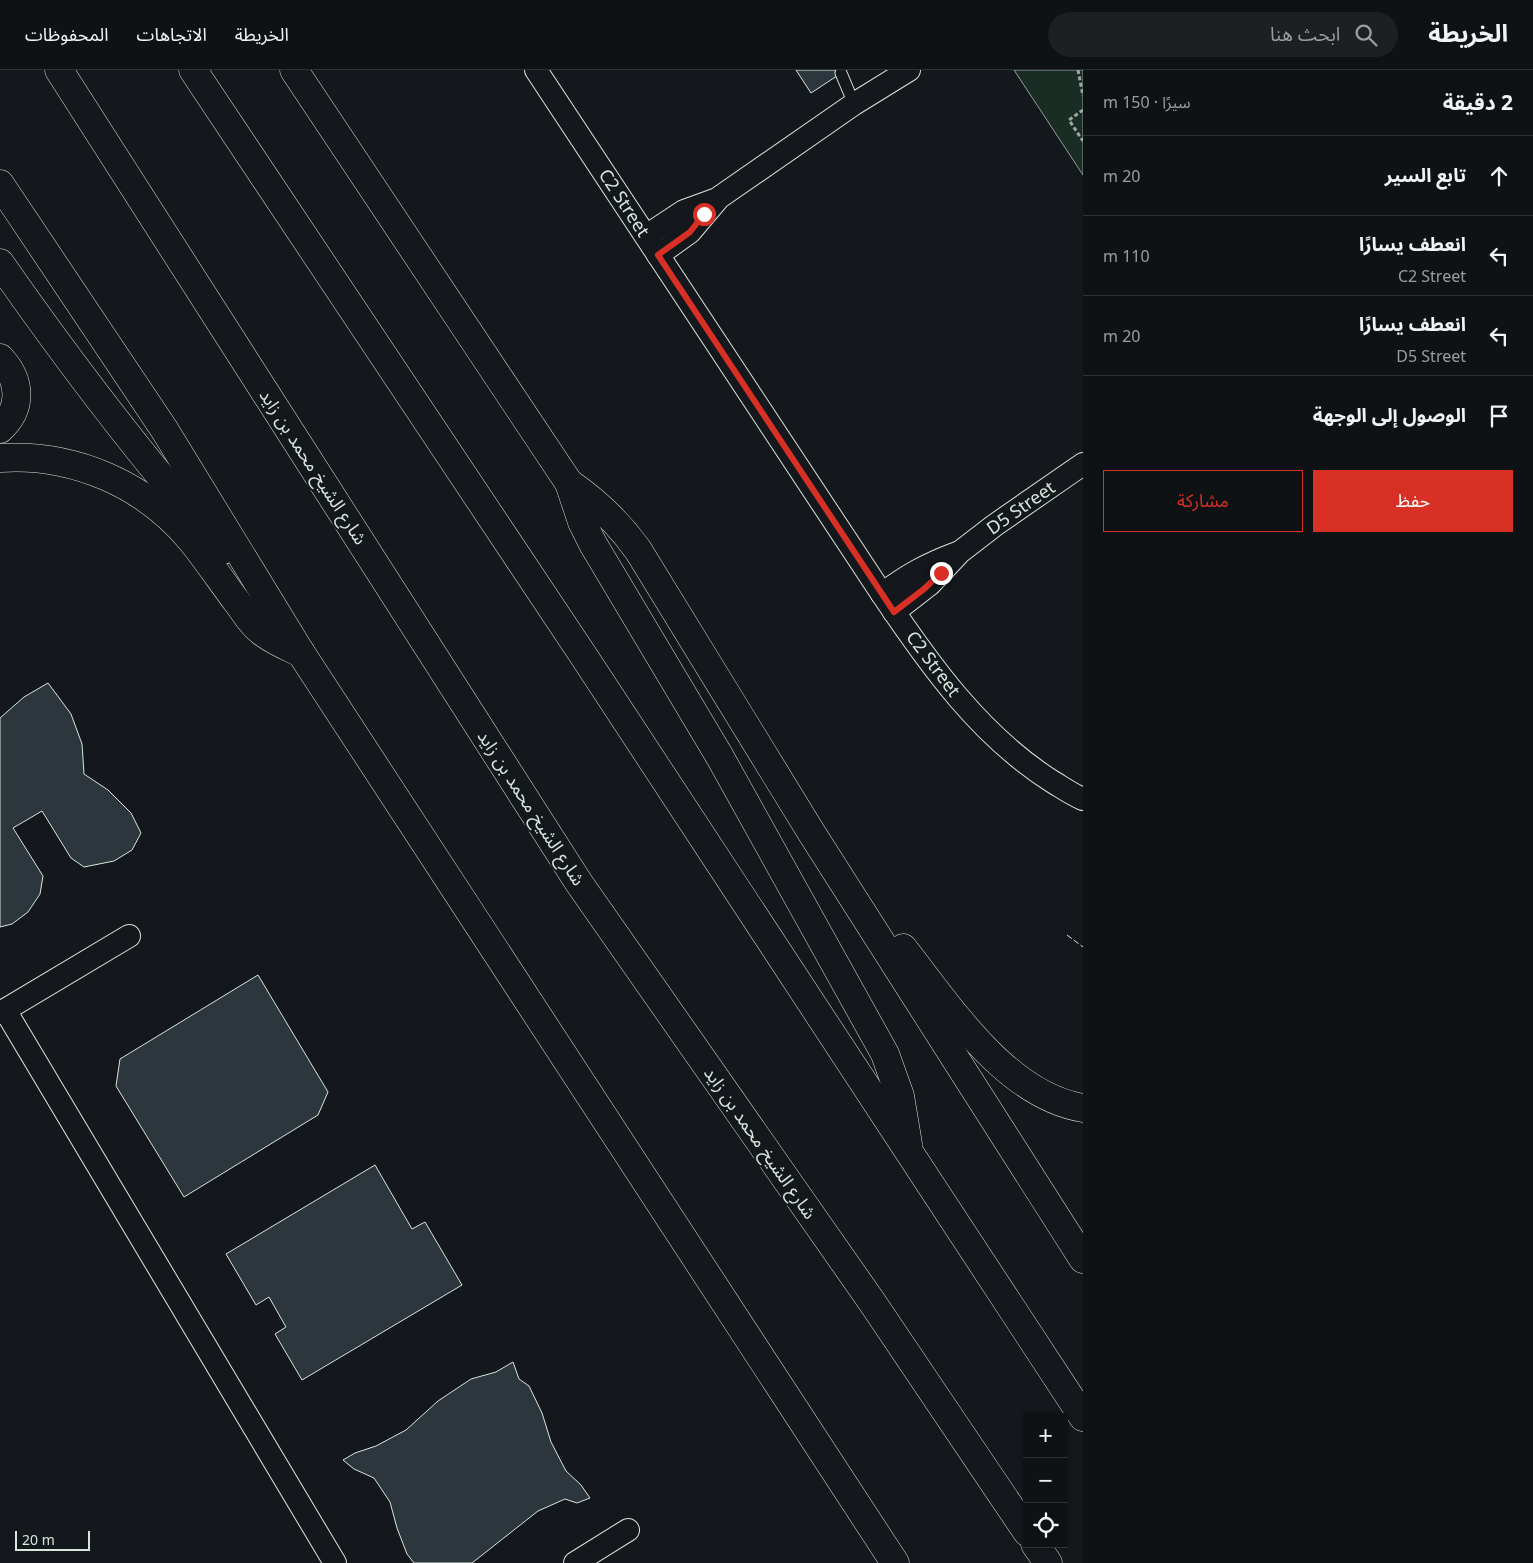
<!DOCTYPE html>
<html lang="ar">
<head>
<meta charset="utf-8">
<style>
	:root { --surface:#0f1215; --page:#1d2022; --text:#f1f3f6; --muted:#9b9ea0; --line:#2f3234; --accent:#d93025 }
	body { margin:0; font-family:"Noto Sans","Noto Sans Arabic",sans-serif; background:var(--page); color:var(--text); direction:rtl }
	.controls { position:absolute; right:15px; bottom:15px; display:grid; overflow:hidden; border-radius:0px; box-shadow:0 1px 4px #0004 }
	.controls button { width:45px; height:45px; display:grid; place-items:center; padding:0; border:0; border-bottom:1px solid var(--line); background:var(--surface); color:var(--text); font:25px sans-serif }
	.scale { position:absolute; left:15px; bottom:12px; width:75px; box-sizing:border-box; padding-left:5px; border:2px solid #d8e6dc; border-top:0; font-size:14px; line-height:18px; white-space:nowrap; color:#d8e6dc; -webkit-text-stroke:4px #14181c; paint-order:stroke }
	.stop { position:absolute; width:15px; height:15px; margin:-11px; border:4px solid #d93025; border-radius:50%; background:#fff }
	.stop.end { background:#d93025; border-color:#fff; box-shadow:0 1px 5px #0008 }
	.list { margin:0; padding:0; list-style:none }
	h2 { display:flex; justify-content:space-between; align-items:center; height:65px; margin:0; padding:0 20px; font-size:21px }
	h2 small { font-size:16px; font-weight:400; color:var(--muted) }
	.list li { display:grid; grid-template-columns:32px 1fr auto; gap:15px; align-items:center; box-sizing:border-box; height:80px; padding:0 20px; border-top:1px solid var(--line) }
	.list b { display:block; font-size:19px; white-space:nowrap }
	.list p { margin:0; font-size:16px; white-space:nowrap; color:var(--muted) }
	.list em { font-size:16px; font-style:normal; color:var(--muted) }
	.actions { display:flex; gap:10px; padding:15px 20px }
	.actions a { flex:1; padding:11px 0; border:1px solid var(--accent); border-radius:0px; text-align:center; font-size:18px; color:var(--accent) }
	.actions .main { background:var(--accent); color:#fff }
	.icon { flex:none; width:28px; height:28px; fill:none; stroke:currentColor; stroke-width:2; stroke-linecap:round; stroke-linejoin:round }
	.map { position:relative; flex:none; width:1083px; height:1493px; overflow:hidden; direction:ltr }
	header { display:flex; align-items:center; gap:30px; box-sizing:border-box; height:70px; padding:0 25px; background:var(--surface); border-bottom:1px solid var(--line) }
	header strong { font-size:24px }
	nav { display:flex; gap:28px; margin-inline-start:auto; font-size:18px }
	.search { width:350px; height:45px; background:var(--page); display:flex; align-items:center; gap:12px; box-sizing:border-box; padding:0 18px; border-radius:28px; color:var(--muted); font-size:19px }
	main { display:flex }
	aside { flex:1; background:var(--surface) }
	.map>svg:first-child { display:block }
	.green { fill:#1a2d24; stroke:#939e99 }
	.building { fill:#2c363c; stroke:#d8e6dc }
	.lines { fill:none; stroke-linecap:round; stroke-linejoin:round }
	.service-casing { stroke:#d8e6dc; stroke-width:13 }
	.minor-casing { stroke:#d8e6dc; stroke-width:24 }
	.tertiary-casing { stroke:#d8e6dc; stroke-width:29 }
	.motorway-casing { stroke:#d8e6dc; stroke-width:29 }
	.path { stroke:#9da8a2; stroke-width:3; stroke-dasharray:4 2.5; stroke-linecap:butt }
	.service { stroke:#14181c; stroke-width:11 }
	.minor { stroke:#14181c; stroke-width:22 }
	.tertiary { stroke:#14181c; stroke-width:28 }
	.motorway { stroke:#14181c; stroke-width:28 }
	.fence { stroke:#d8e6dc; stroke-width:1; stroke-dasharray:6 2.5; stroke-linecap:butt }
	.route { stroke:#d93025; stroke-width:6 }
	.labels { text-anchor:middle; stroke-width:4; stroke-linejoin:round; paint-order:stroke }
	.street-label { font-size:18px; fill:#d8e6dc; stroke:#14181c }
</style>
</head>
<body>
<header>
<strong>الخريطة</strong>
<div class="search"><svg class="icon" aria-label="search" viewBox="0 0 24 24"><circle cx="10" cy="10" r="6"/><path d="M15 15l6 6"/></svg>ابحث هنا</div>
<nav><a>الخريطة</a><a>الاتجاهات</a><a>المحفوظات</a></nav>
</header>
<main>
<aside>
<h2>2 دقيقة<small>سيرًا · 150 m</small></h2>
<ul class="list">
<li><svg class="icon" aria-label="ahead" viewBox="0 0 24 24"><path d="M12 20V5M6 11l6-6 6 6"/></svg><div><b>تابع السير</b></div><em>20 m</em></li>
<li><svg class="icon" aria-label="left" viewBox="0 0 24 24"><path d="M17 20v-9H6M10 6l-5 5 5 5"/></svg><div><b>انعطف يسارًا</b><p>C2 Street</p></div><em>110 m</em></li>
<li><svg class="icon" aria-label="left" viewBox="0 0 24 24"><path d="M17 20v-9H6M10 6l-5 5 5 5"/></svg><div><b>انعطف يسارًا</b><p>D5 Street</p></div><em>20 m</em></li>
<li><svg class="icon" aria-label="arrive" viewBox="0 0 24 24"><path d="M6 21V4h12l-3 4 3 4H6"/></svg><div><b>الوصول إلى الوجهة</b></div></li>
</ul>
<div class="actions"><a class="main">حفظ</a><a>مشاركة</a></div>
</aside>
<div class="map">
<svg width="1083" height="1493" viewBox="0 0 1083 1493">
	<rect width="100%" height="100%" fill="#14181c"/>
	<polygon class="green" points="1014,0 1083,0 1083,105"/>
	<g class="building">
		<polygon points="796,0 846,0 811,23"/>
		<polygon points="48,613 71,644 82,674 84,704 108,720 131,743 141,763 132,780 114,791 84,797 71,788 42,741 13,758 43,806 40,824 28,842 12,854 0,857 0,648 24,627"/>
		<polygon points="258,905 328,1022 318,1045 184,1127 116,1016 120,989"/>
		<polygon points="375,1095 412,1159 425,1152 462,1215 302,1310 275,1264 286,1257 269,1227 256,1235 226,1184"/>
		<polygon points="513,1292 519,1309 529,1316 542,1343 551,1372 566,1401 581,1415 590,1428 577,1433 565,1429 538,1441 472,1493 414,1493 407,1484 397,1458 390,1432 374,1408 354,1399 343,1390 355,1383 376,1376 406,1360 438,1331 471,1309 496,1302"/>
	</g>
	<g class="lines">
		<defs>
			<polyline id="service" points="841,3 854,34"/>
			<g id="minor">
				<path d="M536,0L882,524C929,594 980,666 1053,712C1063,718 1073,725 1083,729"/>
				<polyline points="646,166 684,141 717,129 854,34 909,0"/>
				<polyline points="658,185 690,162 717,130"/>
				<path d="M882,524C908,505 927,494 957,483"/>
				<polyline points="894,542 930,514 960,482 995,455 1083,394"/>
				<polyline points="5,940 335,1493"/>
				<polyline points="0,943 129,866"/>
				<polyline points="575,1493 628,1460"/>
			</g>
			<g id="tertiary">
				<path d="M0,288C21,310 23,338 0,359"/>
				<path d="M0,388C73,383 145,414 192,471C208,491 222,512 237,532C245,542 251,554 261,561C273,571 288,577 301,583"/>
			</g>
			<g id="motorway">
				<polyline points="59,0 579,813 872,1232 1027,1462"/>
				<polyline points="193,0 585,588 1083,1347"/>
				<polyline points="294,0 569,413 582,452 593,474 720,687 885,984 900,1026 908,1074"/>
				<polyline points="0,114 164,359 301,583 895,1493"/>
				<path d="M0,193C69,292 143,389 223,480"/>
				<path d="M569,413C597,432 618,452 638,480L811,762L1083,1189"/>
				<path d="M903,878C949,936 1005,1025 1083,1038"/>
				<polyline points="1035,1474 1048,1493"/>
			</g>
		</defs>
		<use href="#service" class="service-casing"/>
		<use href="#minor" class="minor-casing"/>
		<use href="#tertiary" class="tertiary-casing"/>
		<use href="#motorway" class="motorway-casing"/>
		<g class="path">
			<polyline points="1078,0 1083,26"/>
			<polyline points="1083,40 1069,50 1083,71"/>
		</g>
		<use href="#service" class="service"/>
		<use href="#minor" class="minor"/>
		<use href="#tertiary" class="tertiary"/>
		<use href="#motorway" class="motorway"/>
		<polyline class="fence" points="1067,865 1083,877"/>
	</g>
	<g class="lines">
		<polyline class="route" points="704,144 690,162 658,185 894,542 924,519 941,503"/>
	</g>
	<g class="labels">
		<g class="street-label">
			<text transform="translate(624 133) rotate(57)" y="6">C2 Street</text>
			<text transform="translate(313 397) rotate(57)" y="6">شارع الشيخ محمد بن زايد</text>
			<text transform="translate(1021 438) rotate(-35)" y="6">D5 Street</text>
			<text transform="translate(933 594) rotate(53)" y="6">C2 Street</text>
			<text transform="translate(531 738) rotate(57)" y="6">شارع الشيخ محمد بن زايد</text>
			<text transform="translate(760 1073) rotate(55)" y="6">شارع الشيخ محمد بن زايد</text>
		</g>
	</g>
</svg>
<div class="controls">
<button>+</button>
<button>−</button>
<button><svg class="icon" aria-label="locate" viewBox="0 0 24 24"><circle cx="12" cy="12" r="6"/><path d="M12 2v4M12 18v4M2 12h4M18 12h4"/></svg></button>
</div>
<div class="scale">20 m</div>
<div class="stop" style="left:704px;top:144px"></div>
<div class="stop end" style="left:941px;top:503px"></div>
</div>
</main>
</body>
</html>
